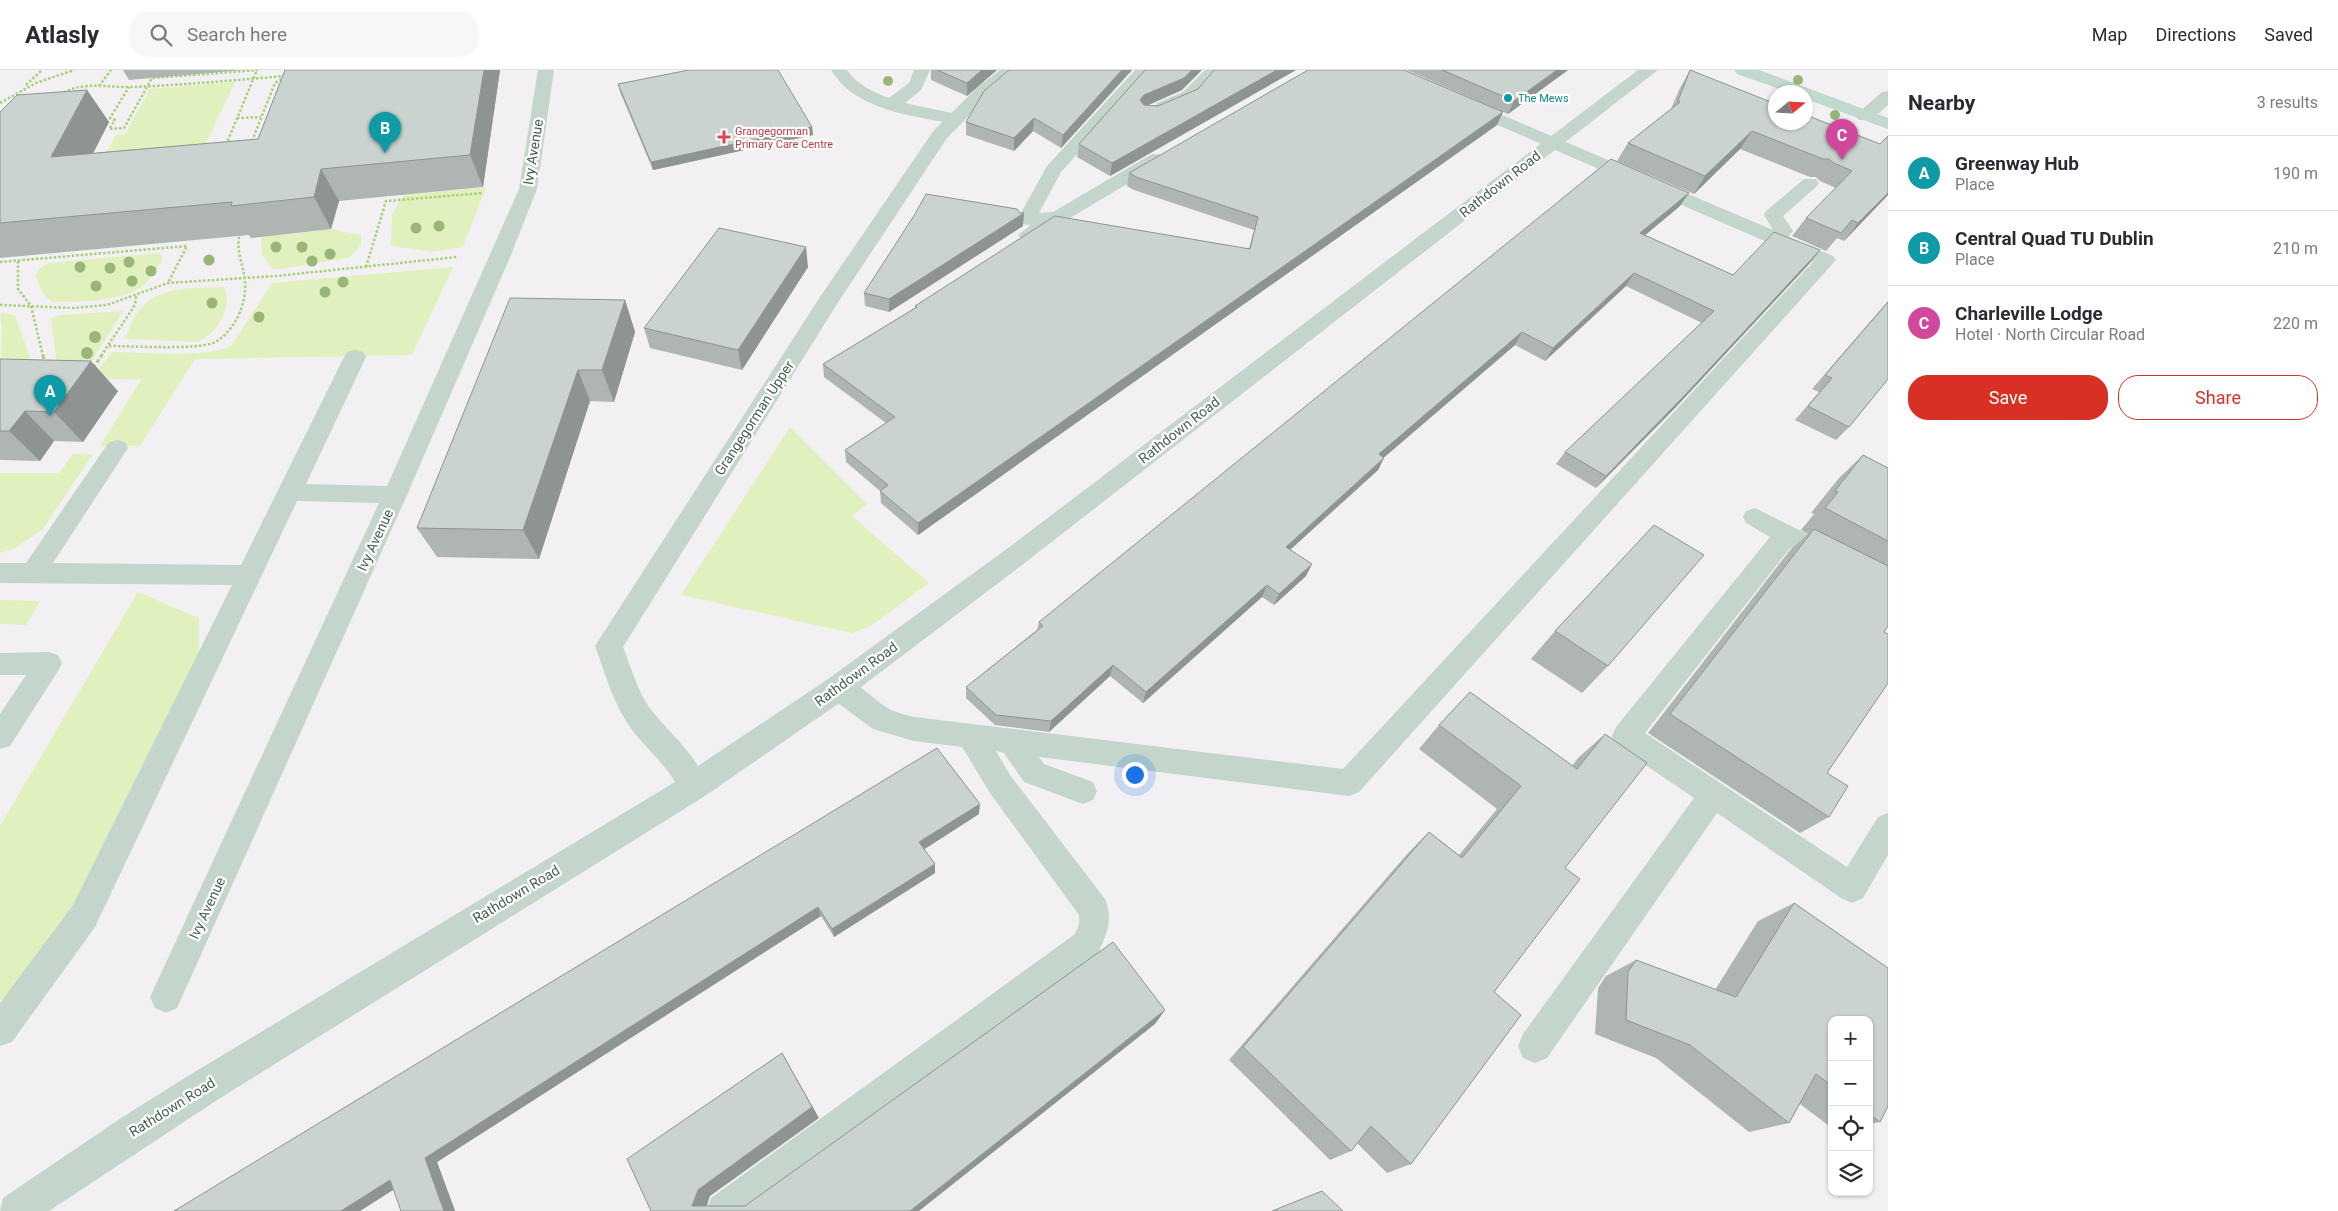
<!DOCTYPE html>
<html lang="en">
<head>
<meta charset="utf-8">
<style>
	:root { --surface:#fff; --page:#f7f7f7; --text:#2b2b33; --muted:#7c7c81; --line:#e1e1e2; --accent:#d93025 }
	body { margin:0; font-family:Roboto,sans-serif; background:var(--page); color:var(--text) }
	.controls { position:absolute; right:15px; bottom:15px; display:grid; overflow:hidden; border-radius:10px; box-shadow:0 1px 4px #0004 }
	.controls button { width:45px; height:45px; display:grid; place-items:center; padding:0; border:0; border-bottom:1px solid var(--line); background:var(--surface); color:var(--text); font:25px sans-serif }
	.compass { position:absolute; left:1768px; top:15px; width:45px; height:45px; border-radius:50%; background:var(--surface); box-shadow:0 1px 4px #0004; rotate:72deg }
	.you { position:absolute; left:1134px; top:704px; width:18px; height:18px; margin:-12px; border:4px solid #fff; border-radius:50%; background:#1a73e8; box-shadow:0 0 0 8px #1a73e833 }
	.badge { display:grid; place-items:center; width:32px; height:32px; border-radius:50%; background:var(--accent); color:#fff; font-size:16px; font-weight:700 }
	.pin { position:absolute; translate:-50% -41px; filter:drop-shadow(0 1px 2px #0008) }
	.pin::after { content:''; position:absolute; top:26px; width:18px; height:15px; background:inherit; clip-path:polygon(0 0,100% 0,50% 100%) }
	.list { margin:0; padding:0; list-style:none }
	h2 { display:flex; justify-content:space-between; align-items:center; height:65px; margin:0; padding:0 20px; font-size:21px }
	h2 small { font-size:16px; font-weight:400; color:var(--muted) }
	.list li { display:grid; grid-template-columns:32px 1fr auto; gap:15px; align-items:center; box-sizing:border-box; height:75px; padding:0 20px; border-top:1px solid var(--line) }
	.list b { display:block; font-size:19px; white-space:nowrap }
	.list p { margin:0; font-size:16px; white-space:nowrap; color:var(--muted) }
	.list em { font-size:16px; font-style:normal; color:var(--muted) }
	.actions { display:flex; gap:10px; padding:15px 20px }
	.actions a { flex:1; padding:11px 0; border:1px solid var(--accent); border-radius:20px; text-align:center; font-size:18px; color:var(--accent) }
	.actions .main { background:var(--accent); color:#fff }
	.icon { flex:none; width:28px; height:28px; fill:none; stroke:currentColor; stroke-width:2; stroke-linecap:round; stroke-linejoin:round }
	.map { position:relative; flex:none; width:1888px; height:1141px; overflow:hidden }
	header { display:flex; align-items:center; gap:30px; box-sizing:border-box; height:70px; padding:0 25px; background:var(--surface); border-bottom:1px solid var(--line) }
	header strong { font-size:24px }
	nav { display:flex; gap:28px; margin-inline-start:auto; font-size:18px }
	.search { width:350px; height:45px; background:var(--page); display:flex; align-items:center; gap:12px; box-sizing:border-box; padding:0 18px; border-radius:20px; color:var(--muted); font-size:19px }
	main { display:flex }
	aside { flex:1; background:var(--surface) }
	.map>svg:first-child { display:block }
	.green { fill:#e0f1be }
	.lines { fill:none; stroke-linecap:round; stroke-linejoin:round }
	.path-far1 { stroke:#a6d174; stroke-width:2.5; stroke-dasharray:2.5 2; stroke-linecap:butt }
	.path { stroke:#a6d174; stroke-width:3; stroke-dasharray:4 2.5; stroke-linecap:butt }
	.lane { fill:#c4d5cb; fill-rule:evenodd }
	.street { fill:#c4d5cb; fill-rule:evenodd }
	.secondary { fill:#c2dacd; fill-rule:evenodd }
	.tree { fill:#9ab578 }
	.wall { fill:#aeb5b2 }
	.shaded-wall { fill:#8d9491 }
	.building { fill:#cad3cf; stroke:#8d9491 }
	.culture-dot { fill:#0f9aa8; stroke:#fff; stroke-width:2 }
	.health-dot { fill:#e0444e; stroke:#fff; stroke-width:2 }
	.labels { text-anchor:middle; stroke-width:4.5; stroke-linejoin:round; paint-order:stroke }
	.far-culture-label { font-size:11px; fill:#0d838f; stroke:#fff; text-anchor:start }
	.far-health-label { font-size:11px; fill:#be3a42; stroke:#fff; text-anchor:start }
	.street-label { font-size:14px; fill:#475f51; stroke:#fff }
</style>
</head>
<body>
<header>
<strong>Atlasly</strong>
<div class="search"><svg class="icon" aria-label="search" viewBox="0 0 24 24"><circle cx="10" cy="10" r="6"/><path d="M15 15l6 6"/></svg>Search here</div>
<nav><a>Map</a><a>Directions</a><a>Saved</a></nav>
</header>
<main>
<div class="map">
<svg width="1888" height="1141" viewBox="0 0 1888 1141">
	<rect width="100%" height="100%" fill="#f3f0f3"/>
	<g class="green">
		<polygon points="235,12 193,101 91,111 116,65 125,64 150,19"/>
		<polygon points="486,117 463,177 431,182 391,176 392,144 404,125"/>
		<polygon points="331,159 361,165 361,175 349,188 274,200 262,185 261,167"/>
		<path d="M160,183L163,189C156,198 148,214 138,219C112,232 79,232 52,232L42,222L36,206L39,199L48,193Z"/>
		<path d="M453,197L412,285L195,289L140,376H100L141,310L92,308L112,282C141,282 210,289 232,275L272,213Z"/>
		<path d="M224,217C234,236 217,264 198,272L124,269C129,260 133,247 140,239C160,215 196,218 224,217Z"/>
		<polygon points="123,241 90,294 58,303 51,249 59,245"/>
		<polygon points="0,243 15,245 35,301 0,301 2,260"/>
		<polygon points="790,357 867,434 852,446 929,513 871,556 852,563 681,525"/>
		<polygon points="73,384 93,384 43,459 17,477 0,483 0,403 59,403"/>
		<polygon points="138,522 199,548 199,583 80,834 31,904 0,931 0,756"/>
		<polygon points="0,530 40,531 26,555 0,554"/>
	</g>
	<g class="lines">
		<g class="path-far1">
			<polyline points="26,15 42,0"/>
			<polyline points="99,16 111,0"/>
			<path d="M60,25C81,10 108,18 132,17C183,15 235,10 286,6"/>
			<polyline points="0,33 36,13 74,0"/>
			<polyline points="237,48 261,47"/>
			<polyline points="110,58 115,50 110,48 129,17"/>
			<polyline points="110,59 124,58 152,8 258,0"/>
			<polyline points="252,71 275,13 282,9"/>
			<polyline points="226,75 257,0"/>
			<polyline points="18,191 18,219 31,236 43,286"/>
			<polyline points="0,192 187,176 168,213"/>
			<polyline points="366,197 386,131 483,123"/>
			<polyline points="0,235 73,238 107,235 168,213 276,206 457,187"/>
			<path d="M109,276C131,276 196,280 213,273C232,264 244,240 245,220C247,200 234,183 240,163"/>
			<polyline points="101,286 135,235 136,226"/>
		</g>
		<g class="path">
			<polyline points="43,285 45,294"/>
			<polyline points="93,298 102,285"/>
		</g>
		<g class="lane">
			<polygon points="538,0 554,0 537,119 511,185 407,425 177,938 166,943 155,938 150,927 379,433 297,431 95,857 12,972 0,976 0,933 73,835 232,515 0,513 0,493 26,493 109,372 117,370 125,372 128,378 53,493 241,495 344,287 347,282 355,280 363,282 366,287 306,414 387,416 519,119"/>
			<path d="M831,0H847C857,15 873,22 889,28L909,13L914,0H930L921,20L905,33L961,45L964,49L961,53L955,54C912,46 855,40 831,0Z"/>
			<polygon points="1135,0 1152,0 1061,102 1039,143 1053,142 1152,84 1164,84 1167,88 1164,92 1035,169 1021,169 1018,165 1031,155 1019,154 1017,150 1047,96"/>
			<path d="M1205,0H1222C1210,17 1180,46 1157,41L1154,37L1157,33L1183,22Z"/>
			<path d="M1467,30L1773,160L1764,145L1766,141L1804,109H1816L1819,113L1816,117L1783,146L1793,161L1788,167L1833,186L1836,190L1359,722L1349,726L1039,687L1044,694L1093,712L1097,721L1093,730L1083,734L1024,712L1004,683L996,681L1010,705L1105,829C1114,851 1106,865 1097,886L754,1141H706L711,1128L1075,864L1079,854V845L990,723L962,677L914,671L873,659L828,626L824,618L828,610C852,601 871,630 891,640C898,643 907,645 914,647L1343,699L1813,192L1461,39L1459,35L1461,31Z"/>
			<polygon points="1755,438 1809,465 1812,472 1809,479 1800,482 1790,478 1645,663 1847,797 1878,747 1888,743 1888,785 1863,828 1852,833 1841,828 1717,743 1547,988 1535,993 1523,988 1518,976 1523,964 1694,728 1616,675 1612,666 1616,657 1770,467 1746,453 1743,447 1746,441"/>
			<polygon points="49,582 58,585 62,593 58,601 10,676 0,679 0,644 26,605 0,605 0,583"/>
		</g>
		<g class="street">
			<path d="M1000,0H1020L990,25L947,68L837,234L623,577C631,597 637,620 649,637C665,658 684,674 698,696L828,609L1004,481L1638,0H1658L1022,495L848,627L705,726L214,1032L49,1141H0L3,1128L121,1048L188,1006L675,712C662,690 642,675 628,654C612,631 605,602 595,576L820,227L934,60L978,17Z"/>
			<polygon points="1888,21 1888,35 1871,50 1859,50 1856,46 1859,42 1882,22"/>
		</g>
		<polygon class="secondary" points="1734,0 1759,0 1888,48 1888,59 1806,29 1806,22 1788,22 1737,4"/>
	</g>
	<g class="tree">
		<circle cx="1798" cy="10" r="5"/>
		<circle cx="888" cy="11" r="5"/>
		<circle cx="1835" cy="45" r="5"/>
		<circle cx="439" cy="156" r="5.5"/>
		<circle cx="416" cy="158" r="5.5"/>
		<circle cx="276" cy="177" r="5.5"/>
		<circle cx="302" cy="177" r="5.5"/>
		<circle cx="330" cy="184" r="5.5"/>
		<circle cx="209" cy="190" r="5.5"/>
		<circle cx="312" cy="191" r="5.5"/>
		<circle cx="129" cy="192" r="5.5"/>
		<circle cx="80" cy="197" r="5.5"/>
		<circle cx="110" cy="198" r="5.5"/>
		<circle cx="151" cy="201" r="5.5"/>
		<circle cx="132" cy="211" r="5.5"/>
		<circle cx="343" cy="212" r="5.5"/>
		<circle cx="96" cy="216" r="5.5"/>
		<circle cx="325" cy="222" r="5.5"/>
		<circle cx="212" cy="233" r="5.5"/>
		<circle cx="259" cy="247" r="5.5"/>
		<circle cx="95" cy="267" r="6"/>
		<circle cx="87" cy="283" r="6"/>
	</g>
	<g class="wall">
		<polygon points="123,0 243,0 129,10"/>
		<polygon points="285,0 500,0 483,117 339,131 331,159 251,168 249,165 0,188 0,42 87,20 109,52 93,83 258,69"/>
		<polygon points="931,0 997,0 967,26 931,10"/>
		<polygon points="1132,0 1061,78 1033,61 1014,81 966,65 966,52"/>
		<polygon points="1145,0 1182,20 1147,35 1158,36 1198,19 1214,0 1296,0 1110,106 1077,87 1079,74"/>
		<polygon points="1407,0 1568,0 1508,44"/>
		<polygon points="1690,0 1806,52 1888,125 1844,171 1837,168 1826,181 1792,166 1806,148 1836,118 1820,111 1816,107 1810,107 1740,79 1694,124 1617,91 1628,73 1671,39 1680,18"/>
		<polygon points="618,14 812,57 813,65 653,100 620,22"/>
		<polygon points="1497,55 918,465 881,433 880,421 846,392 845,380 886,353 824,307 823,294 915,238 915,236 1249,178 1254,160 1134,120 1127,116 1129,103"/>
		<polygon points="1680,136 1645,165 1733,205 1810,193 1675,338 1596,418 1556,394 1565,382 1702,253 1626,216 1545,291 1515,275 1384,387 1378,400 1290,480 1306,506 1274,535 1262,527 1143,633 1110,606 1049,662 995,655 966,628 966,617 1037,560 1039,552"/>
		<polygon points="1023,156 889,242 865,236 864,223"/>
		<polygon points="808,197 742,300 650,278 644,258"/>
		<polygon points="625,230 635,262 614,332 590,331 539,489 437,487 417,458"/>
		<polygon points="1888,231 1888,309 1849,357 1836,370 1795,350 1819,322 1812,319"/>
		<polygon points="0,289 118,321 83,372 54,371 40,391 0,390"/>
		<polygon points="1863,385 1888,398 1888,556 1884,562 1827,703 1829,747 1800,763 1648,663 1790,480 1808,464 1801,460 1814,444 1811,443 1839,408"/>
		<polygon points="1555,561 1608,596 1582,623 1531,589"/>
		<polygon points="1439,655 1572,696 1578,688 1605,664 1565,798 1494,922 1411,1094 1387,1103 1357,1073 1351,1081 1330,1090 1229,990 1408,783 1429,762 1459,785 1497,739 1419,679"/>
		<polygon points="979,744 924,779 935,803 834,867 821,846 437,1092 455,1141 401,1141 394,1119 360,1141 174,1141"/>
		<polygon points="1794,833 1888,898 1888,1036 1880,1052 1869,1054 1869,950 1832,950 1832,1058 1800,1034 1789,1053 1749,1062 1656,988 1595,964 1598,918 1606,906 1636,890 1715,920 1758,851"/>
	</g>
	<g class="shaded-wall">
		<polygon points="484,0 500,0 483,117 470,85"/>
		<polygon points="982,0 997,0 967,26 967,13"/>
		<polygon points="1122,0 1132,0 1061,78 1063,65"/>
		<polygon points="1192,0 1202,0 1182,20 1142,38 1140,30 1144,25"/>
		<polygon points="1277,0 1296,0 1110,106 1112,93"/>
		<polygon points="1557,0 1568,0 1508,44 1514,31"/>
		<polygon points="87,20 109,52 75,119 51,87"/>
		<polygon points="1503,42 1497,55 918,465 918,453"/>
		<polygon points="1034,48 1033,61 1014,81 1014,68"/>
		<polygon points="812,57 813,65 653,100 651,92"/>
		<polygon points="1752,61 1740,79 1694,124 1705,106"/>
		<polygon points="321,99 339,131 331,159 314,127"/>
		<polygon points="1689,123 1680,136 1632,176 1640,163"/>
		<polygon points="1888,123 1888,125 1844,171 1858,153"/>
		<polygon points="1024,143 1023,156 889,242 889,229"/>
		<polygon points="806,177 808,197 742,300 738,280"/>
		<polygon points="1820,180 1810,193 1675,338 1596,418 1606,406"/>
		<polygon points="1634,203 1626,216 1545,291 1553,278"/>
		<polygon points="625,230 635,262 614,332 602,300"/>
		<polygon points="1522,262 1515,275 1373,397 1379,384"/>
		<polygon points="91,291 118,321 83,372 54,342"/>
		<polygon points="578,300 590,331 539,489 523,460"/>
		<polygon points="25,341 54,371 40,391 9,361"/>
		<polygon points="1384,388 1378,400 1281,488 1286,477"/>
		<polygon points="1312,494 1306,506 1274,535 1279,524"/>
		<polygon points="1267,515 1262,527 1143,633 1146,622"/>
		<polygon points="1113,595 1110,606 1049,662 1051,651"/>
		<polygon points="980,734 979,744 920,782 919,772"/>
		<polygon points="935,794 935,803 834,867 832,859"/>
		<polygon points="818,837 821,846 437,1092 455,1141 444,1141 425,1088"/>
		<polygon points="1165,940 1155,954 919,1141 910,1141"/>
		<polygon points="782,983 819,1048 710,1126 705,1141 692,1136 698,1120"/>
		<polygon points="390,1110 404,1113 360,1141 341,1141"/>
	</g>
	<g class="building">
		<polygon points="285,0 484,0 470,85 321,99 314,127 231,136 232,132 0,153 0,42 17,25 87,20 51,87 258,69"/>
		<polygon points="689,0 778,0 812,57 651,92 618,14"/>
		<polygon points="937,0 982,0 967,13"/>
		<polygon points="1009,0 1122,0 1063,65 1034,48 1014,68 966,52 984,21"/>
		<polygon points="1145,0 1192,0 1184,8 1144,25 1140,30 1144,35 1158,36 1198,19 1214,0 1277,0 1112,93 1079,74"/>
		<polygon points="1308,0 1404,0 1503,42 918,453 880,421 888,415 845,380 895,347 823,294 917,237 915,236 1055,146 1250,179 1258,147 1136,107 1129,103"/>
		<polygon points="1442,0 1557,0 1514,31"/>
		<polygon points="1690,0 1776,34 1776,52 1806,52 1806,45 1880,74 1888,66 1888,123 1858,153 1852,150 1841,163 1806,148 1852,101 1834,93 1829,89 1823,89 1752,61 1705,106 1628,73 1680,32 1678,31"/>
		<polygon points="1611,89 1689,123 1640,163 1733,205 1774,162 1820,180 1685,325 1606,406 1565,382 1714,241 1634,203 1553,278 1522,262 1379,384 1384,388 1286,477 1312,494 1279,524 1267,515 1146,622 1113,595 1051,651 996,645 966,617 1043,556 1039,552"/>
		<polygon points="926,124 1017,139 1020,143 1024,143 889,229 864,223 915,144"/>
		<polygon points="719,158 806,177 738,280 644,258"/>
		<polygon points="510,228 625,230 602,300 578,300 523,460 417,458"/>
		<polygon points="1888,232 1888,309 1849,357 1808,336 1832,308 1825,305"/>
		<polygon points="0,289 91,291 54,342 25,341 9,361 0,361"/>
		<polygon points="1863,385 1888,398 1888,471 1825,438 1838,422 1835,421"/>
		<polygon points="1654,455 1704,485 1608,596 1555,561"/>
		<polygon points="1814,459 1888,496 1888,556 1884,562 1888,564 1888,613 1827,703 1848,716 1829,747 1670,644"/>
		<polygon points="1470,622 1577,699 1605,664 1647,693 1565,798 1580,809 1494,922 1521,945 1411,1094 1371,1056 1351,1081 1243,977 1429,762 1462,788 1521,716 1439,655"/>
		<polygon points="937,678 980,734 919,772 935,794 832,859 818,837 425,1088 444,1141 401,1141 390,1110 341,1141 174,1141"/>
		<polygon points="1794,833 1888,898 1888,1036 1880,1052 1869,1044 1869,950 1832,950 1832,1016 1816,1004 1789,1053 1690,975 1626,950 1628,902 1636,890 1736,927"/>
		<polygon points="1113,872 1165,940 910,1141 651,1141 627,1089 782,983 812,1037 698,1120 692,1136 745,1136"/>
		<polygon points="1322,1121 1343,1141 1272,1141"/>
	</g>
	<circle class="culture-dot" cx="1508" cy="28" r="5"/>
	<path class="health-dot" d="M721.5 59.5h5v5h5v5h-5v5h-5v-5h-5v-5h5z"/>
	<g class="labels">
		<g class="far-culture-label">
			<text x="1518" y="32">The Mews</text>
		</g>
		<g class="far-health-label">
			<text x="735" y="65">Grangegorman<tspan x="735" dy="13">Primary Care Centre</tspan></text>
		</g>
		<g class="street-label">
			<text transform="translate(533 82) rotate(-81)" y="5">Ivy Avenue</text>
			<text transform="translate(1500 114) rotate(-38)" y="5">Rathdown Road</text>
			<text transform="translate(754 348) rotate(-57)" y="5">Grangegorman Upper</text>
			<text transform="translate(1179 360) rotate(-38)" y="5">Rathdown Road</text>
			<text transform="translate(375 470) rotate(-65)" y="5">Ivy Avenue</text>
			<text transform="translate(856 604) rotate(-36)" y="5">Rathdown Road</text>
			<text transform="translate(516 824) rotate(-31)" y="5">Rathdown Road</text>
			<text transform="translate(207 838) rotate(-65)" y="5">Ivy Avenue</text>
			<text transform="translate(172 1037) rotate(-32)" y="5">Rathdown Road</text>
		</g>
	</g>
</svg>
<div class="controls">
<button>+</button>
<button>−</button>
<button><svg class="icon" aria-label="locate" viewBox="0 0 24 24"><circle cx="12" cy="12" r="6"/><path d="M12 2v4M12 18v4M2 12h4M18 12h4"/></svg></button>
<button><svg class="icon" aria-label="layers" viewBox="0 0 24 24"><path d="M12 4l9 5-9 5-9-5zM3 14l9 5 9-5"/></svg></button>
</div>
<svg class="compass" viewBox="-18 -18 36 36"><path d="M0-13l5 13h-10z" fill="#e53935"/><path d="M0 13l5-13h-10z" fill="#7c7c81"/></svg>
<div class="you"></div>
<div class="pin badge" style="left:50px;top:346px;background:#0f9aa8">A</div>
<div class="pin badge" style="left:385px;top:83px;background:#0f9aa8">B</div>
<div class="pin badge" style="left:1842px;top:90px;background:#d1479c">C</div>
</div>
<aside>
<h2>Nearby<small>3 results</small></h2>
<ul class="list">
<li><span class="badge" style="background:#0f9aa8">A</span><div><b>Greenway Hub</b><p>Place</p></div><em>190 m</em></li>
<li><span class="badge" style="background:#0f9aa8">B</span><div><b>Central Quad TU Dublin</b><p>Place</p></div><em>210 m</em></li>
<li><span class="badge" style="background:#d1479c">C</span><div><b>Charleville Lodge</b><p>Hotel · North Circular Road</p></div><em>220 m</em></li>
</ul>
<div class="actions"><a class="main">Save</a><a>Share</a></div>
</aside>
</main>
</body>
</html>
